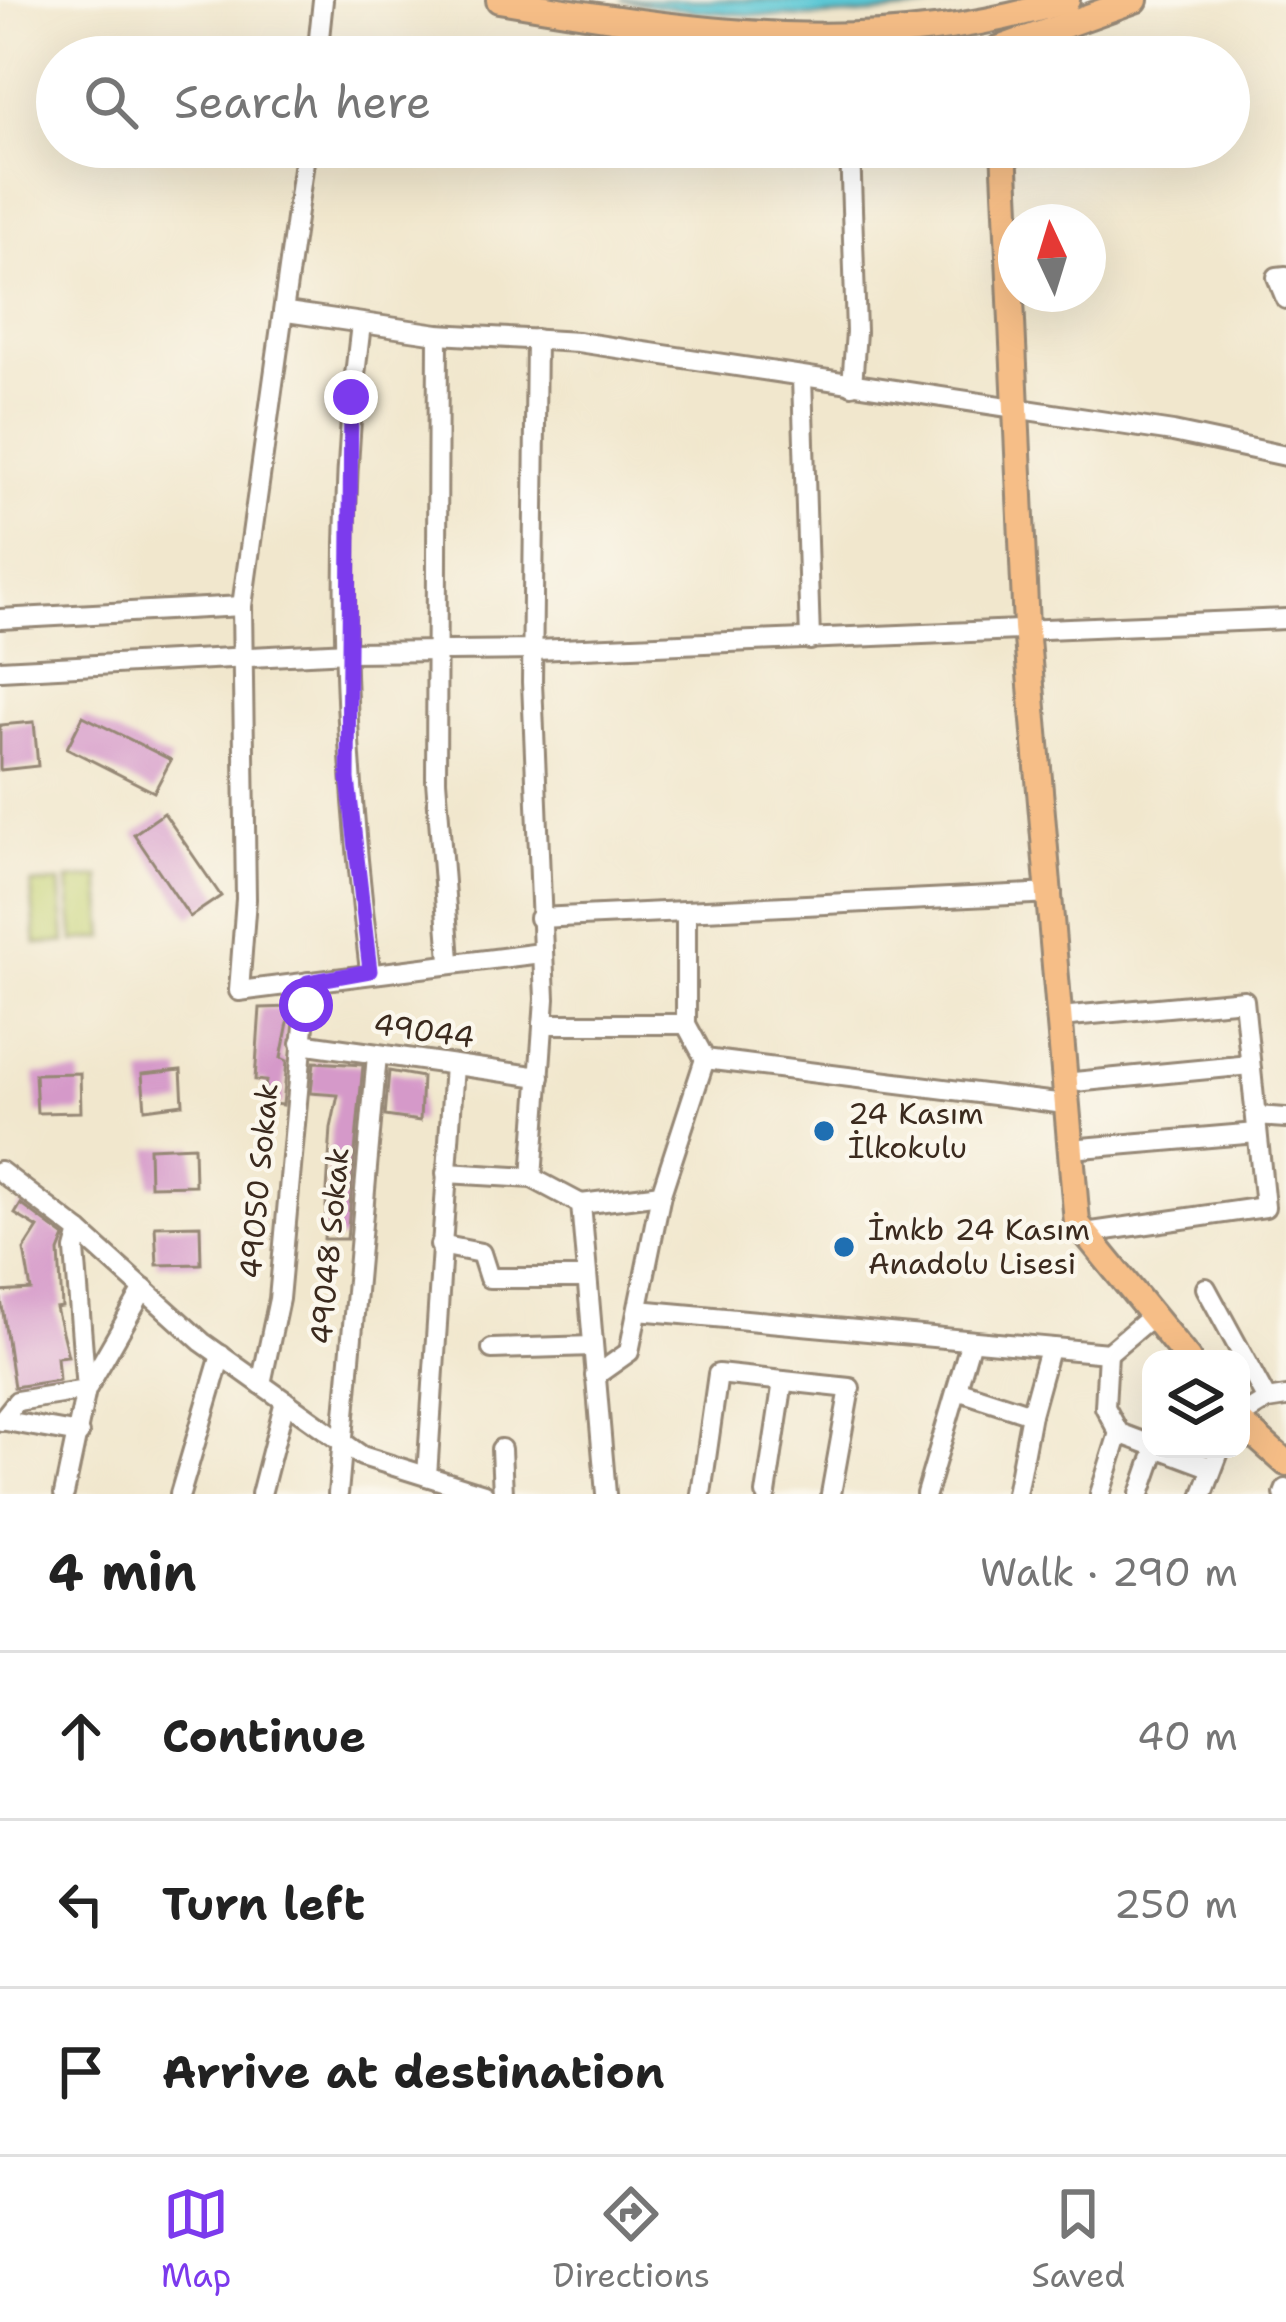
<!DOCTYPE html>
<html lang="en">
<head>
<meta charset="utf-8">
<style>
	:root { --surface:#fff; --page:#f6f6f6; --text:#222; --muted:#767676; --line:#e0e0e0; --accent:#7c3aed }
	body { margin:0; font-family:"Shantell Sans",sans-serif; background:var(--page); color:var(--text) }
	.controls { position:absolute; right:36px; bottom:36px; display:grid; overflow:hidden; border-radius:24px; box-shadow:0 12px 48px #0002 }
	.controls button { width:108px; height:108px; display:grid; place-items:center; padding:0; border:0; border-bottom:3px solid var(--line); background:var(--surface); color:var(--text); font:60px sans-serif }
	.compass { position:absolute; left:998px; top:204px; width:108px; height:108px; border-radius:50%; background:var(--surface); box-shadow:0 12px 48px #0002; rotate:356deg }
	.stop { position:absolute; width:36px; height:36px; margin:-27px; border:9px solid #7c3aed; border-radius:50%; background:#fff }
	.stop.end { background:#7c3aed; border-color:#fff; box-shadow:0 3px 12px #0008 }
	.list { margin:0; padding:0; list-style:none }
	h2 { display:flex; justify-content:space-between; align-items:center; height:156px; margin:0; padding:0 48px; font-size:51px }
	h2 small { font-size:39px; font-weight:400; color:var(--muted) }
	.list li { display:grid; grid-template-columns:78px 1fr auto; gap:36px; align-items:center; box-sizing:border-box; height:168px; padding:0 48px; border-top:3px solid var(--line) }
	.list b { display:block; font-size:45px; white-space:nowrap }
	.list em { font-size:39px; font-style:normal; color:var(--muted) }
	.icon { flex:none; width:66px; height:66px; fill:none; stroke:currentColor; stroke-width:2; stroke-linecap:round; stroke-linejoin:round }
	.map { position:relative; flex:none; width:1286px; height:1494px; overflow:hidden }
	.search { position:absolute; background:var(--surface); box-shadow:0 12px 48px #0002; left:36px; right:36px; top:36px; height:132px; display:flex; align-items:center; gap:30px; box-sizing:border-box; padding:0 42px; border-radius:66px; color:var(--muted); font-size:45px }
	.sheet { height:660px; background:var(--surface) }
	nav { display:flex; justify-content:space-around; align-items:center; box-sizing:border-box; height:168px; border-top:3px solid var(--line); background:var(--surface); font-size:33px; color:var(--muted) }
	nav a { display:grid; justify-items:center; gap:6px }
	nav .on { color:var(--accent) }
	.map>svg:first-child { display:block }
	.green { fill:#c5d274; stroke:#807e49; stroke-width:3 }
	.water { fill:#5cc8d5; stroke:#4c797a; stroke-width:3 }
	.building { fill:#d599c9 }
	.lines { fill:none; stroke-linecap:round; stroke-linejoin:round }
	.minor-casing { stroke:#968876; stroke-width:24 }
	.major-casing { stroke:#968876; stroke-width:30 }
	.minor { stroke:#fff; stroke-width:18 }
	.major { stroke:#f6be87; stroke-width:24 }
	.route { stroke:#7c3aed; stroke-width:15 }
	.poi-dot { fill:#1f6fb2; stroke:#fbf7ec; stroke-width:4.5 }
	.labels { text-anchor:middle; stroke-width:9; stroke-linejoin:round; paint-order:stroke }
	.street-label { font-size:30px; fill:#3b2a1e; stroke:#fbf7ec }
	.poi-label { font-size:30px; fill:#3b2a1e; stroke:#fbf7ec; text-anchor:start }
</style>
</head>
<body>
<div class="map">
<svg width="1286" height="1494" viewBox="0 0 1286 1494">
	<rect width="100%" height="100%" fill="#fbf7ec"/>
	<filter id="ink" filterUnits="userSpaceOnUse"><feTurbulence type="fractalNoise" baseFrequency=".00833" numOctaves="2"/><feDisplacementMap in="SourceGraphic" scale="24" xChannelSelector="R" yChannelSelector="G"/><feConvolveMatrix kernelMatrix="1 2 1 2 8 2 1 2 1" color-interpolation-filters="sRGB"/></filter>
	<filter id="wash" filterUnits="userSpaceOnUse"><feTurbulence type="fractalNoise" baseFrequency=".004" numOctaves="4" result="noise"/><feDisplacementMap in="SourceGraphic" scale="48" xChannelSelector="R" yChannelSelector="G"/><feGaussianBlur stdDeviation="2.7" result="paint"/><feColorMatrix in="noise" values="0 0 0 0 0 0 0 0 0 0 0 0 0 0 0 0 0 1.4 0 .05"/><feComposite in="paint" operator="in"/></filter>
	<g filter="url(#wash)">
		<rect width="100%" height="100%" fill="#f1e7cd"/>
		<g class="green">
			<polygon points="100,877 105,938 74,941 68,880"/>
			<polygon points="60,882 65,942 36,944 31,884"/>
		</g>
		<path class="water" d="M621,0H973C856,24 738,20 621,0Z"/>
		<g id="blocks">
			<g class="building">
				<polygon points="83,716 171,760 154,792 67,748"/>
				<polygon points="34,722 38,766 0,770 0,725"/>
				<polygon points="164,813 221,896 190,917 134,834"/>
				<polygon points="291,1007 281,1058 287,1061 283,1105 272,1104 273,1095 264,1094 266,1081 255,1080 260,1008"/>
				<polygon points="314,1062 363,1065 347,1239 324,1239 331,1128 338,1095 311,1093"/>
				<polygon points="181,1070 183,1104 145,1109 142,1074"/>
				<polygon points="389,1071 422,1077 420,1121 385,1116"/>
				<polygon points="80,1073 81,1112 37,1113 35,1074"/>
				<polygon points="194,1146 195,1185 150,1186 149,1148"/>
				<polygon points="21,1204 65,1237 59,1252 62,1307 56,1308 68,1356 57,1357 59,1380 14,1387 0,1292 31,1290 24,1250 38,1228 15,1214"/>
				<polygon points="200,1225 201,1264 157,1265 155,1226"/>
			</g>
		</g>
	</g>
	<g filter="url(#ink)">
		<use href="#blocks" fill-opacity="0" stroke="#968876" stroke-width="3"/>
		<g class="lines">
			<defs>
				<g id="minor">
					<polyline points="317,57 323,0"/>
					<polyline points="306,147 242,606 246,899 239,991 541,953"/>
					<polyline points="850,147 856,332 852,385"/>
					<polyline points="1286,276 1277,277 1286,299"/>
					<polyline points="287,312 438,334 578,342 1173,432 1286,456"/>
					<path d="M361,324C333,537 344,758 370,971"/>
					<polyline points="438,334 436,780 450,960"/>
					<polyline points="536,339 532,682 545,999 532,1178 581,1204 606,1494"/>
					<polyline points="802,377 810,640"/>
					<polyline points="0,619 242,606"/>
					<polyline points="0,670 348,652 536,650 1286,619"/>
					<polyline points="539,918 1052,893"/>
					<polyline points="1060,1017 1244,1000 1265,1207 1085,1233"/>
					<polyline points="543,1024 686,1024 705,1059 1065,1104"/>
					<polyline points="686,1024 686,914"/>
					<polyline points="301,1043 540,1077"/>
					<polyline points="1064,1083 1250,1065"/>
					<polyline points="1256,1116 1286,1118"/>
					<polyline points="1070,1149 1257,1133"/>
					<polyline points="0,1171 80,1232 202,1342 362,1456 484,1494"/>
					<polyline points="446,1173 532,1178"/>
					<polyline points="581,1204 661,1194 705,1059"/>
					<polyline points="440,1245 481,1253 489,1278 587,1278"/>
					<polyline points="1206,1288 1267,1400"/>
					<polyline points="638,1310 1108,1353 1152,1316"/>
					<polyline points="492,1349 593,1346"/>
					<polyline points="1108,1353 1105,1407 1119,1433 1210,1467"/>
					<polyline points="595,1376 629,1352 661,1194"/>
					<polyline points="261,1384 279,1299 308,982"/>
					<polyline points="957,1390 1031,1414 1016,1494"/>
					<polyline points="1031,1414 1049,1349"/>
					<polyline points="1241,1416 1267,1400 1286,1397"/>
					<polyline points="0,1420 79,1434"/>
					<polyline points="1,1421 17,1401 86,1390 144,1289"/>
					<polyline points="501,1449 503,1494"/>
					<polyline points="427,1476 454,1065"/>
					<polyline points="64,1494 86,1390 75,1250 80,1232"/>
					<polyline points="180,1494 221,1355"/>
					<polyline points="261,1494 285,1401"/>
					<polyline points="338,1494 377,1055"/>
					<polyline points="701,1494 718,1374 850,1388 831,1494"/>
					<polyline points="766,1494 783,1381"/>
					<polyline points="926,1494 970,1344"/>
					<polyline points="1100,1494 1119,1433"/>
					<polyline points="1140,1494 1155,1451"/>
					<polyline points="1203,1494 1220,1449"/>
					<polyline points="1284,1494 1286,1489"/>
				</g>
				<g id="major">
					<path d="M499,0C687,32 880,61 1067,0"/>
					<polyline points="998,49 1135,0"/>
					<polyline points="1004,147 1026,627 1077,1223 1188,1359"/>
					<polyline points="1241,1423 1286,1463"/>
				</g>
			</defs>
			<use href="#minor" class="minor-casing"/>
			<use href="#major" class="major-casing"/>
			<use href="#minor" class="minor"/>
			<use href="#major" class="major"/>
		</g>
	</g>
	<g class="lines" filter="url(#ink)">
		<polyline class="route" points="306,1005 308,982 370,971 348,779 351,397"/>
	</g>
	<g class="poi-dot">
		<circle cx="824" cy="1131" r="12"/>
		<circle cx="844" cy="1247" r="12"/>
	</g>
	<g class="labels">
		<g class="street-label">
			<text transform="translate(424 1031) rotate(8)" y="10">49044</text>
			<text transform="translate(259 1181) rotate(-85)" y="10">49050 Sokak</text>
			<text transform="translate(330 1246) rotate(-85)" y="10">49048 Sokak</text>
		</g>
		<g class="poi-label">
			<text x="848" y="1124">24 Kasım<tspan x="848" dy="34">İlkokulu</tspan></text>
			<text x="868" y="1240">İmkb 24 Kasım<tspan x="868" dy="34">Anadolu Lisesi</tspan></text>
		</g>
	</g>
</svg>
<div class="controls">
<button><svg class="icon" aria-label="layers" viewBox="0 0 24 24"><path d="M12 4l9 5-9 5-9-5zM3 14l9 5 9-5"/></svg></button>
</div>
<svg class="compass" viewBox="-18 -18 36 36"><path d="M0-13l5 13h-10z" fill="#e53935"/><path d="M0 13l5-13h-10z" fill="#767676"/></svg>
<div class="stop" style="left:306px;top:1005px"></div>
<div class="stop end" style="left:351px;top:397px"></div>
<div class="search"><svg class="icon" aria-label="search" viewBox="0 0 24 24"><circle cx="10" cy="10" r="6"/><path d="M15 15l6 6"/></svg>Search here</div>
</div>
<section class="sheet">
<h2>4 min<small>Walk · 290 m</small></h2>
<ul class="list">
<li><svg class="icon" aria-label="ahead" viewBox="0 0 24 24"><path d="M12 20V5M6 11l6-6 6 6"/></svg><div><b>Continue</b></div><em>40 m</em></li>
<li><svg class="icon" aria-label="left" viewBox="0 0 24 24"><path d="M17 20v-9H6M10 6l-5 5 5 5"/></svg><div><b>Turn left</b></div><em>250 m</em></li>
<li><svg class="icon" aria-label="arrive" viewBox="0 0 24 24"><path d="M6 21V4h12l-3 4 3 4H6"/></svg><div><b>Arrive at destination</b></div></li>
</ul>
</section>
<nav>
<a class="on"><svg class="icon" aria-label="map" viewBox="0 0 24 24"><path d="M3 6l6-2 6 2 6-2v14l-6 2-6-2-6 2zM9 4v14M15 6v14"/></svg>Map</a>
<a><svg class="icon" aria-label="directions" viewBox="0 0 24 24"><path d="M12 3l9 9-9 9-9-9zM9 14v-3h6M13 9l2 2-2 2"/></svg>Directions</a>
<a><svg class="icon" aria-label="saved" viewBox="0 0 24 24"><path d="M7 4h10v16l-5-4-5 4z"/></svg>Saved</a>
</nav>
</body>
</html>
